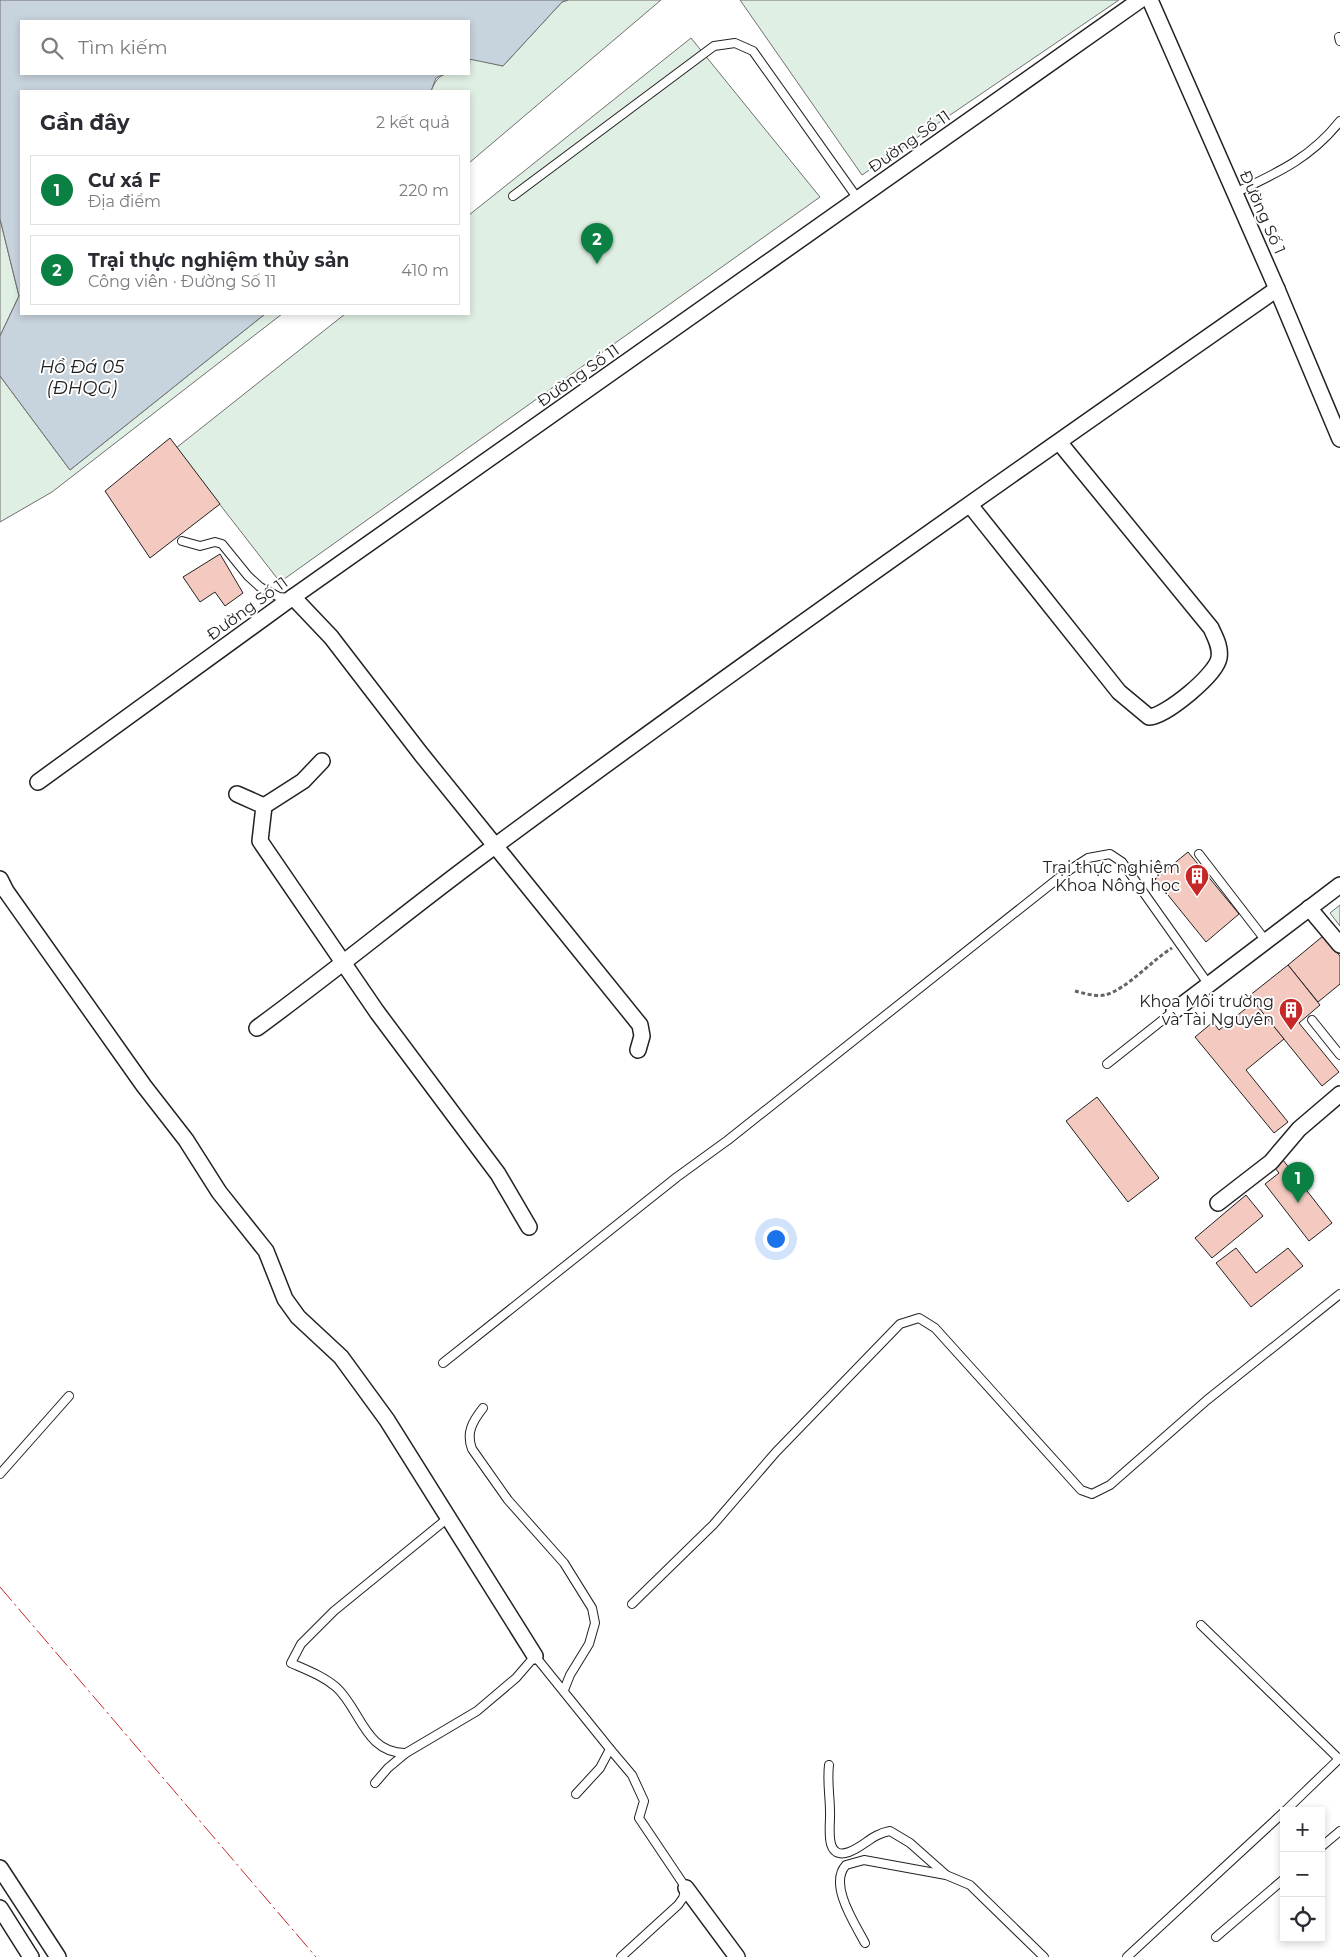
<!DOCTYPE html>
<html lang="vi">
<head>
<meta charset="utf-8">
<style>
	:root { --surface:#fff; --page:#f7f7f7; --text:#2b2b33; --muted:#7c7c81; --line:#e1e1e2; --accent:#0b8043 }
	body { margin:0; font-family:Montserrat,sans-serif; background:var(--page); color:var(--text) }
	.controls { position:absolute; right:15px; bottom:15px; display:grid; overflow:hidden; border-radius:0px; box-shadow:0 2px 8px #0003 }
	.controls button { width:45px; height:45px; display:grid; place-items:center; padding:0; border:0; border-bottom:1px solid var(--line); background:var(--surface); color:var(--text); font:25px sans-serif }
	.you { position:absolute; left:775px; top:1238px; width:18px; height:18px; margin:-12px; border:4px solid #fff; border-radius:50%; background:#1a73e8; box-shadow:0 0 0 8px #1a73e833 }
	.badge { display:grid; place-items:center; width:32px; height:32px; border-radius:50%; background:var(--accent); color:#fff; font-size:16px; font-weight:700 }
	.pin { position:absolute; translate:-50% -41px; filter:drop-shadow(0 1px 2px #0008) }
	.pin::after { content:''; position:absolute; top:26px; width:18px; height:15px; background:inherit; clip-path:polygon(0 0,100% 0,50% 100%) }
	.list { margin:0; padding:0; list-style:none }
	h2 { display:flex; justify-content:space-between; align-items:center; height:65px; margin:0; padding:0 20px; font-size:21px }
	h2 small { font-size:16px; font-weight:400; color:var(--muted) }
	.list li { display:grid; grid-template-columns:32px 1fr auto; gap:15px; align-items:center; box-sizing:border-box; height:70px; margin:0 10px 10px; padding:0 10px; border:1px solid var(--line); border-radius:0px }
	.list b { display:block; font-size:19px; white-space:nowrap }
	.list p { margin:0; font-size:16px; white-space:nowrap; color:var(--muted) }
	.list em { font-size:16px; font-style:normal; color:var(--muted) }
	.icon { flex:none; width:28px; height:28px; fill:none; stroke:currentColor; stroke-width:2; stroke-linecap:round; stroke-linejoin:round }
	.map { position:relative; flex:none; width:1340px; height:1957px; overflow:hidden }
	.search { position:absolute; background:var(--surface); box-shadow:0 2px 8px #0003; left:20px; top:20px; width:450px; height:55px; display:flex; align-items:center; gap:12px; box-sizing:border-box; padding:0 18px; border-radius:0px; color:var(--muted); font-size:19px }
	.panel { position:absolute; background:var(--surface); box-shadow:0 2px 8px #0003; left:20px; top:90px; width:450px; height:225px; border-radius:0px }
	.map>svg:first-child { display:block }
	.green { fill:#e0efe3; stroke:#6f6f6f }
	.water { fill:#c7d3dd; stroke:#6f6f6f }
	.building { fill:#f3c9c0; stroke:#222 }
	.lines { fill:none; stroke-linecap:round; stroke-linejoin:round }
	.lane-casing { stroke:#222; stroke-width:10 }
	.street-casing { stroke:#222; stroke-width:18 }
	.path { stroke:#646464; stroke-width:3; stroke-dasharray:4 2.5; stroke-linecap:butt }
	.lane { stroke:#fff; stroke-width:8 }
	.street { stroke:#fff; stroke-width:15 }
	.power { stroke:#c62828; stroke-width:1; stroke-dasharray:18 4 2.5 4; stroke-linecap:butt }
	.labels { text-anchor:middle; stroke-width:4; stroke-linejoin:round; paint-order:stroke }
	.street-label { font-size:16px; fill:#222; stroke:#fff }
	.poi-label { font-size:16px; fill:#222; stroke:#fff; text-anchor:end }
	.water-label { font-size:18px; font-style:italic; fill:#222; stroke:#fff }
</style>
</head>
<body>
<div class="map">
<svg width="1340" height="1957" viewBox="0 0 1340 1957">
	<rect width="100%" height="100%" fill="#fff"/>
	<g class="green">
		<path d="M568,0H661L469,163V91H431C440,69 448,74 469,74L470,58L503,66L562,2Z"/>
		<polygon points="740,0 1119,0 862,175"/>
		<polygon points="691,38 820,197 280,582 176,448 345,314 469,314 469,215"/>
		<polygon points="0,219 19,296 0,336"/>
		<polygon points="265,314 282,314 52,492 0,522 0,376 70,470"/>
		<polygon points="1340,905 1340,926 1330,913"/>
	</g>
	<polygon class="water" points="0,0 568,0 562,2 503,66 469,59 469,21 21,21 21,74 444,74 436,78 431,91 21,91 21,314 265,314 70,470 0,376 0,336 19,296 0,219"/>
	<g class="building">
		<polygon points="170,438 220,504 150,558 105,491"/>
		<polygon points="220,554 243,593 225,606 215,592 200,602 183,577"/>
		<polygon points="1188,852 1239,914 1206,942 1155,879"/>
		<polygon points="1323,936 1340,956 1340,984 1318,1002 1288,965"/>
		<polygon points="1288,965 1320,1005 1299,1023 1339,1072 1322,1086 1249,996"/>
		<polygon points="1254,1002 1284,1039 1246,1070 1288,1122 1274,1133 1195,1037 1213,1022 1219,1030"/>
		<polygon points="1097,1097 1159,1178 1128,1202 1066,1121"/>
		<polygon points="1283,1160 1332,1223 1309,1241 1265,1184 1279,1173 1274,1167"/>
		<polygon points="1246,1195 1263,1216 1212,1258 1195,1238"/>
		<polygon points="1236,1248 1256,1273 1288,1248 1303,1266 1251,1307 1216,1263"/>
	</g>
	<g class="lines">
		<defs>
			<g id="lane">
				<polyline points="1339,37 1340,41"/>
				<path d="M1235,193C1277,173 1311,158 1340,121"/>
				<polyline points="513,196 714,46 735,43 753,51 858,199"/>
				<polyline points="182,541 200,546 215,542 222,544 248,576 260,587 279,597 289,598"/>
				<polyline points="1199,854 1266,941"/>
				<polyline points="1312,1020 1340,1055"/>
				<polyline points="1107,1064 1174,1011"/>
				<polyline points="443,1363 677,1177 728,1140 1065,873 1088,858 1110,854 1122,862 1209,985"/>
				<path d="M483,1408C472,1422 466,1433 472,1449L508,1500L564,1563L592,1608L595,1623L589,1644L570,1675L564,1690"/>
				<polyline points="0,1474 69,1396"/>
				<path d="M448,1518L334,1611L301,1644L291,1663C307,1670 323,1676 336,1687C360,1708 365,1754 406,1753L477,1711L516,1678L535,1656L610,1749L600,1768L576,1794"/>
				<polyline points="632,1604 713,1525 776,1452 900,1324 919,1318 935,1328 1081,1490 1092,1494 1110,1485 1207,1400 1340,1294"/>
				<polyline points="1201,1625 1339,1759"/>
				<polyline points="610,1749 632,1775 644,1801 639,1818 686,1888 683,1898 678,1905 621,1957"/>
				<path d="M829,1765C827,1782 830,1796 830,1812C831,1824 823,1861 849,1852C865,1846 872,1834 890,1831L910,1843L945,1874"/>
				<polyline points="375,1783 388,1768 406,1753"/>
				<polyline points="1285,1811 1340,1758"/>
				<polyline points="1321,1847 1340,1831"/>
				<polyline points="1216,1937 1284,1879"/>
				<path d="M865,1943C855,1924 828,1884 846,1865L864,1860L946,1875L970,1885L1044,1957"/>
				<polyline points="1127,1957 1284,1812"/>
			</g>
			<g id="street">
				<polyline points="1150,0 1277,289 1340,439"/>
				<path d="M970,505L1119,692L1149,717C1166,716 1216,675 1219,658C1221,647 1215,637 1211,628L1059,442"/>
				<polyline points="293,597 331,637 421,754 640,1025 642,1036 638,1050"/>
				<polyline points="38,782 293,597 1140,0"/>
				<polyline points="237,794 264,806 260,841 377,1012 498,1174 529,1227"/>
				<polyline points="264,806 303,781 322,761"/>
				<polyline points="0,879 6,891 144,1086 186,1140 219,1192 266,1251 285,1299 298,1317 341,1357 387,1420 535,1656"/>
				<polyline points="1309,908 1340,945"/>
				<polyline points="1174,1011 1340,885"/>
				<path d="M257,1028C339,968 417,903 499,843C755,654 1016,471 1277,289"/>
				<polyline points="1218,1203 1271,1162 1299,1129 1340,1094"/>
				<polyline points="0,1868 58,1957"/>
				<polyline points="686,1888 737,1957"/>
				<polyline points="0,1908 31,1957"/>
			</g>
		</defs>
		<use href="#lane" class="lane-casing"/>
		<use href="#street" class="street-casing"/>
		<path class="path" d="M1075,991C1083,993 1096,997 1105,995C1126,990 1152,960 1172,948"/>
		<use href="#lane" class="lane"/>
		<use href="#street" class="street"/>
		<polyline class="power" points="0,1587 316,1957"/>
	</g>
	<defs>
		<symbol id="building-pin" viewBox="-11 -11 22 30"><path d="M0 17L-7.5 6A9.5 9.5 0 1 1 7.5 6Z" fill="#c62828" stroke="#fff"/><path d="M-4-6H4V6H1V3H-1V6H-4ZM-2.5-4.3h1.7v1.8h-1.7ZM.8-4.3h1.7v1.8H.8ZM-2.5-1h1.7V.8h-1.7ZM.8-1h1.7V.8H.8Z" fill="#fff"/></symbol>
	</defs>
	<g fill-rule="evenodd">
		<use href="#building-pin" x="1183" y="862" width="28" height="38"/>
		<use href="#building-pin" x="1277" y="996" width="28" height="38"/>
	</g>
	<g class="labels">
		<g class="street-label">
			<text transform="translate(909 141) rotate(-35)" y="6">Đường Số 11</text>
			<text transform="translate(1263 212) rotate(66)" y="6">Đường Số 1</text>
			<text transform="translate(578 375) rotate(-35)" y="6">Đường Số 11</text>
			<text transform="translate(247 608) rotate(-36)" y="6">Đường Số 11</text>
		</g>
		<g class="poi-label">
			<text x="1180" y="873">Trại thực nghiệm<tspan x="1180" dy="18">Khoa Nông học</tspan></text>
			<text x="1274" y="1007">Khoa Môi trường<tspan x="1274" dy="18">và Tài Nguyên</tspan></text>
		</g>
		<g class="water-label">
			<text x="82" y="373">Hồ Đá 05<tspan x="82" dy="21">(ĐHQG)</tspan></text>
		</g>
	</g>
</svg>
<div class="controls">
<button>+</button>
<button>−</button>
<button><svg class="icon" aria-label="locate" viewBox="0 0 24 24"><circle cx="12" cy="12" r="6"/><path d="M12 2v4M12 18v4M2 12h4M18 12h4"/></svg></button>
</div>
<div class="you"></div>
<div class="pin badge" style="left:1298px;top:1203px">1</div>
<div class="pin badge" style="left:597px;top:264px">2</div>
<div class="search"><svg class="icon" aria-label="search" viewBox="0 0 24 24"><circle cx="10" cy="10" r="6"/><path d="M15 15l6 6"/></svg>Tìm kiếm</div>
<section class="panel">
<h2>Gần đây<small>2 kết quả</small></h2>
<ul class="list">
<li><span class="badge">1</span><div><b>Cư xá F</b><p>Địa điểm</p></div><em>220 m</em></li>
<li><span class="badge">2</span><div><b>Trại thực nghiệm thủy sản</b><p>Công viên · Đường Số 11</p></div><em>410 m</em></li>
</ul>
</section>
</div>
</body>
</html>
